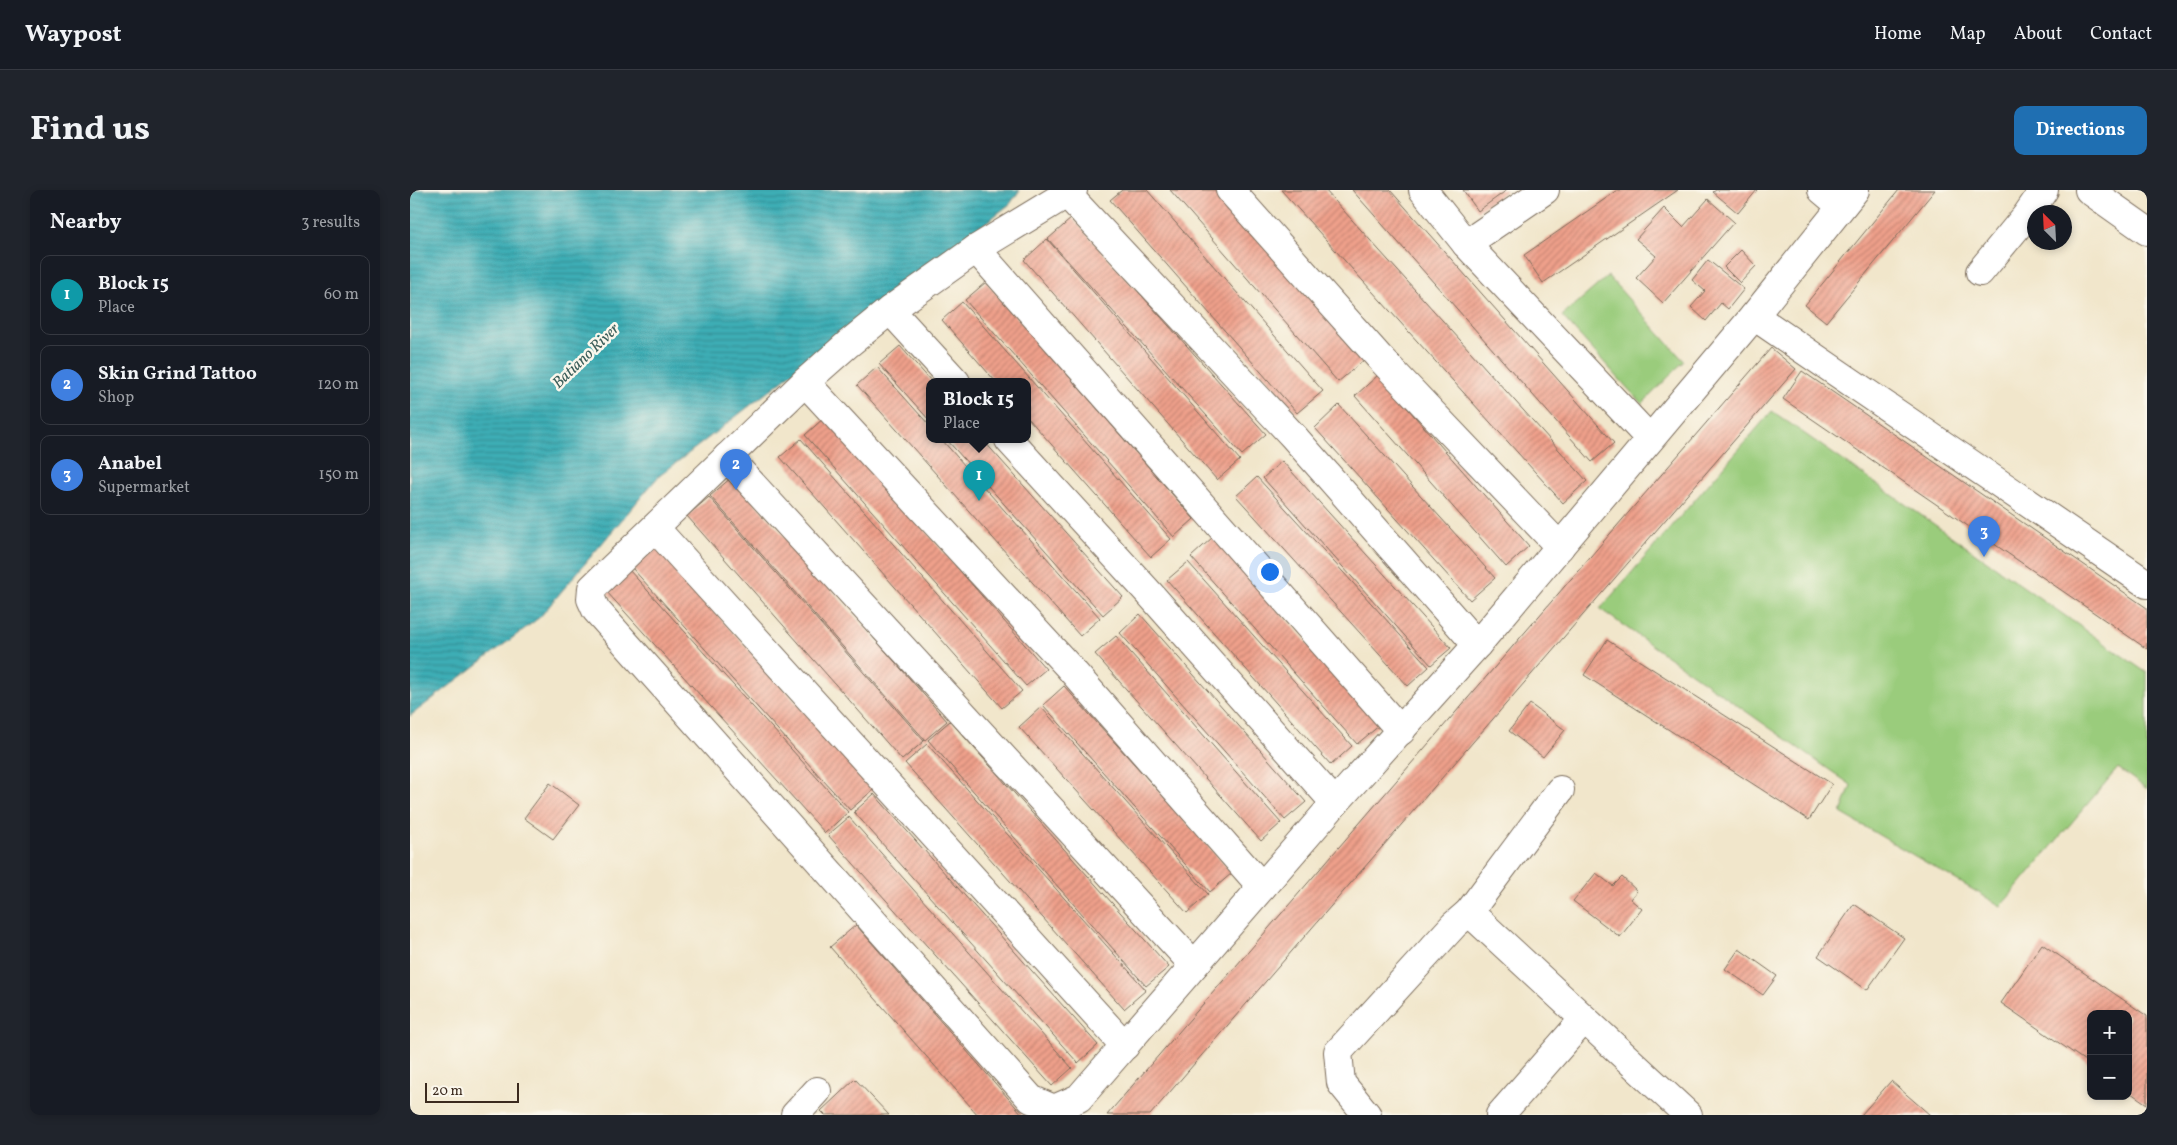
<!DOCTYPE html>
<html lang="en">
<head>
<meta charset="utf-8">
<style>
	:root { --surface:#171b24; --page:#20242c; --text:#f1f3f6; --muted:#9ea1a6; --line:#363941; --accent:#1f6fb2 }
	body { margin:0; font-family:Vollkorn,serif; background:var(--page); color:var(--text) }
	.controls { position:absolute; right:15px; bottom:15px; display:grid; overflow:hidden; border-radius:10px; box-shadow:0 2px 8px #0003 }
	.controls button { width:45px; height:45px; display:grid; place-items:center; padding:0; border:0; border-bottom:1px solid var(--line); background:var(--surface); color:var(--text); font:25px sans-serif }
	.compass { position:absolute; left:1617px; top:15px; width:45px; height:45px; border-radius:50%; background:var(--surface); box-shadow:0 2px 8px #0003; rotate:336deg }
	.scale { position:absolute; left:15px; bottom:12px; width:94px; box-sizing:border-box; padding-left:5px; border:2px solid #3b2a1e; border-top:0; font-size:14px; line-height:18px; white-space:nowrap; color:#3b2a1e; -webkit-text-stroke:4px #fbf7ec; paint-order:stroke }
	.you { position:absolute; left:859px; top:381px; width:18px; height:18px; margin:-12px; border:4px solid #fff; border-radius:50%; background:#1a73e8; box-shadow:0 0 0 8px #1a73e833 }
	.badge { display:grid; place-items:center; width:32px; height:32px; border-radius:50%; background:var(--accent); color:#fff; font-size:16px; font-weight:700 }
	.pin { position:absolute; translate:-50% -41px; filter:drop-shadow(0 1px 2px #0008) }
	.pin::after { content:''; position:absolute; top:26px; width:18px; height:15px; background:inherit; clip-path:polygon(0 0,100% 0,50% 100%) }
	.popup { position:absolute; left:516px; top:188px; width:105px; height:65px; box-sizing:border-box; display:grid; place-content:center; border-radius:10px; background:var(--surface); filter:drop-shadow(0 1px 4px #0005); font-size:16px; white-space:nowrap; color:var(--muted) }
	.popup b { font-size:19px; color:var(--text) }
	.popup::after { content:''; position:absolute; left:50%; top:100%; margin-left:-10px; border:10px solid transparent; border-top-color:var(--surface) }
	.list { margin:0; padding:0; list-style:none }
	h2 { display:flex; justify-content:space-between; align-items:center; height:65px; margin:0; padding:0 20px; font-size:21px }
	h2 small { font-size:16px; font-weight:400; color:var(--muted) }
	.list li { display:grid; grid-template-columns:32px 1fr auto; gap:15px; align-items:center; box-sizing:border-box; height:80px; margin:0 10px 10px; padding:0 10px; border:1px solid var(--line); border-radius:10px }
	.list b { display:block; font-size:19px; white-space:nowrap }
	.list p { margin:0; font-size:16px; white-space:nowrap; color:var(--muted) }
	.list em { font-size:16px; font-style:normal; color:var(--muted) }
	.map { position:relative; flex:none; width:1737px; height:925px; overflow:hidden; border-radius:10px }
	header { display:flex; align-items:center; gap:30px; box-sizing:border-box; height:70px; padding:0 25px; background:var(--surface); border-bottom:1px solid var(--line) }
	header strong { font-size:24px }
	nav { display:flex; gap:28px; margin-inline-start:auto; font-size:18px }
	.intro { display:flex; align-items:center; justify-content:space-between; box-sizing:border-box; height:120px; padding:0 30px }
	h1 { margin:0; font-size:35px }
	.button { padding:12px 22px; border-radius:10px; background:var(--accent); color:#fff; font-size:18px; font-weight:700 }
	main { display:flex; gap:30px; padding:0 30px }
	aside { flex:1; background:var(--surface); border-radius:10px; box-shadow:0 2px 8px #0003 }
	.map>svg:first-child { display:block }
	.green { fill:#9acc7b; stroke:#6a7b4c }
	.water { fill:url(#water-rules); stroke:#3c6c6a }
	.building { fill:url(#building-hatch) }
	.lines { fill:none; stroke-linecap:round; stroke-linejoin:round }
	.minor-casing { stroke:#7b6c5b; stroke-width:30 }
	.minor { stroke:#fff; stroke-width:28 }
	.labels { text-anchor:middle; stroke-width:5; stroke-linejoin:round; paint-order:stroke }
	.water-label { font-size:16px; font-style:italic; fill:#3b5e5a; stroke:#fbf7ec }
</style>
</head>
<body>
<header>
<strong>Waypost</strong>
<nav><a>Home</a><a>Map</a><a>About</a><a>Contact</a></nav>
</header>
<div class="intro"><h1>Find us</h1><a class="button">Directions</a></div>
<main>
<aside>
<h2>Nearby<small>3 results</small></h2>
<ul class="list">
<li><span class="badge" style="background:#0f9aa8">1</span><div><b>Block 15</b><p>Place</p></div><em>60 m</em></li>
<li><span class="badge" style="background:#3f7fe0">2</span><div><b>Skin Grind Tattoo</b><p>Shop</p></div><em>120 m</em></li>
<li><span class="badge" style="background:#3f7fe0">3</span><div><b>Anabel</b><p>Supermarket</p></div><em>150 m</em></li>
</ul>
</aside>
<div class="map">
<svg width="1737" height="925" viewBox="0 0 1737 925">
	<defs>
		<pattern id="water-rules" width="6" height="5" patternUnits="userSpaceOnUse" patternTransform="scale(1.25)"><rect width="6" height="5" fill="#3cadb5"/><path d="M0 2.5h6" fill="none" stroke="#348d93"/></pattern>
		<pattern id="building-hatch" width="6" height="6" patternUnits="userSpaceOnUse" patternTransform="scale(1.25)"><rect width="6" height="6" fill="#efa08b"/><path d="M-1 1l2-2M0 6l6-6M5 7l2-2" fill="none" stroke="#c38371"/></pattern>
	</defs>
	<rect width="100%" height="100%" fill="#fbf7ec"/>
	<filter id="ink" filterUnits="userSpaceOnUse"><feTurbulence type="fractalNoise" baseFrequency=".02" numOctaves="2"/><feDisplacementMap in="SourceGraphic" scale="10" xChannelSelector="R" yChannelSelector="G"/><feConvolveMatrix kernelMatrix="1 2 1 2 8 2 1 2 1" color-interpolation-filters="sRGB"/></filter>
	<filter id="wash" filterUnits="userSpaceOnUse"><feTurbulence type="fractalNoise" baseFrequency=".0096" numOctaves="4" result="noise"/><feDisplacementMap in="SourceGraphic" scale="20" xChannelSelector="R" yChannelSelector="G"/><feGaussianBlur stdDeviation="1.12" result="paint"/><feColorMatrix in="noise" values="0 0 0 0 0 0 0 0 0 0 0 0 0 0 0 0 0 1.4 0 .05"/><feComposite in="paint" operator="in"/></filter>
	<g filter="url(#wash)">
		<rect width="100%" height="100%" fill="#f1e6cb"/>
		<g class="green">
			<polygon points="1198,86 1274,171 1232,214 1152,126"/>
			<polygon points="1362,221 1737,483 1737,599 1708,578 1591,716 1431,623 1441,595 1190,419"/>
		</g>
		<polygon class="water" points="0,0 610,0 600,14 248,287 130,427 0,526"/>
		<g id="blocks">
			<g class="building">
				<polygon points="712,0 737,0 913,201 887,223 700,10"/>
				<polygon points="760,0 805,0 954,170 928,192"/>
				<polygon points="871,0 915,0 1177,291 1153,313"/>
				<polygon points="942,0 980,0 1204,253 1182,272"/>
				<polygon points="1053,0 1097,0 1068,21"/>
				<polygon points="1208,0 1268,0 1133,93 1114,65"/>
				<polygon points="1306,0 1347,0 1328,23 1303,2"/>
				<polygon points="1489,0 1525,0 1416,132 1395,115"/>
				<polygon points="1298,9 1324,32 1253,113 1226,88 1246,66 1226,49 1254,18 1273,37"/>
				<polygon points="662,28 856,244 832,265 638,49"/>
				<polygon points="637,49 830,270 807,290 614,70"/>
				<polygon points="1331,60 1346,76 1330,93 1314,77"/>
				<polygon points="1298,70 1334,99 1318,119 1311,113 1296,131 1281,117 1295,101 1282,90"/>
				<polygon points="576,92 784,329 764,347 555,110"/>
				<polygon points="552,112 761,349 741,367 618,228 618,192 586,192 532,130"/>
				<polygon points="490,156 522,192 520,192 520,231 469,174"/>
				<polygon points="1361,158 1386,179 740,925 697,925"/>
				<polygon points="467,177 520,236 520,250 532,250 690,428 670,446 447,195"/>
				<polygon points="1392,181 1737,418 1737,459 1373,209"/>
				<polygon points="968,185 1119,356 1096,377 945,206"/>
				<polygon points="929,215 1085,388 1060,410 905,238"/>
				<polygon points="415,227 636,479 616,496 395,245"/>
				<polygon points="391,249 612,501 592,518 370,267"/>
				<polygon points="537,250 573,250 713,407 693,425"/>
				<polygon points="872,271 1041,458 1021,475 853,288"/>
				<polygon points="322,287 537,531 515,550 300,306"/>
				<polygon points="847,287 1019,477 998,496 826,306"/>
				<polygon points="299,307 514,551 492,570 277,326"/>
				<polygon points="803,347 970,535 947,554 781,367"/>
				<polygon points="246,357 464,599 440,620 222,378"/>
				<polygon points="778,372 942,556 921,575 757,390"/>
				<polygon points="219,380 438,622 415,643 196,401"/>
				<polygon points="730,424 896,612 875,630 710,443"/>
				<polygon points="706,446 871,633 851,651 685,464"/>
				<polygon points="1197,450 1422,594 1399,630 1174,485"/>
				<polygon points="654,496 822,683 800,702 633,515"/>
				<polygon points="1120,514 1155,540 1133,567 1099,541"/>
				<polygon points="631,517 798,704 777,723 609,537"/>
				<polygon points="540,531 759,777 736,796 518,550"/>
				<polygon points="517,554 736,800 714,819 495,573"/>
				<polygon points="140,593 169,615 143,649 114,628"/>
				<polygon points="464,604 688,855 668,873 444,622"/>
				<polygon points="439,627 662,878 642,896 418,645"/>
				<polygon points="1186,683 1203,696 1212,687 1227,701 1220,709 1232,719 1210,747 1163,711"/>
				<polygon points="1444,714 1494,748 1457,800 1408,766"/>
				<polygon points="446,735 613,925 568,925 420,757"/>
				<polygon points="1632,754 1737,826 1737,914 1718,901 1718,824 1681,824 1681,875 1591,813"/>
				<polygon points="1329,759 1367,786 1353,805 1315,779"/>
				<polygon points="445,889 479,925 415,925 411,921"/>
				<polygon points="1481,891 1520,925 1451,925"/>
			</g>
		</g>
	</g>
	<g filter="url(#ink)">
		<use href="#blocks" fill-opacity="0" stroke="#7b6c5b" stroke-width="1"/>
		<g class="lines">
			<defs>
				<g id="minor">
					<polyline points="663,0 566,59 480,120 438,154 395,192 182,398 181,409 186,420 621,909 644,919 669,908 925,613 1067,455 1344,126 1445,0"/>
					<polyline points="820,0 969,167 1150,357"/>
					<polyline points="1013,0 1056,54 1240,249"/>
					<polyline points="1412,0 1431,16"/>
					<polyline points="1679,0 1737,41"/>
					<polyline points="657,4 884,247 1067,455"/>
					<polyline points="1056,54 1135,0"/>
					<polyline points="566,59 991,541"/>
					<polyline points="1570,82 1616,26 1634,0"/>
					<polyline points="480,120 546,192"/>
					<polyline points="1344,126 1737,394"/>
					<polyline points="395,192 658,476 852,697"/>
					<polyline points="599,250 739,403 925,613"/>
					<polyline points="317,267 784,775"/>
					<polyline points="245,338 715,856"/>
					<polyline points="1059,722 1278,925"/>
					<polyline points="385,925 407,901"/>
					<polyline points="957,925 931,893 928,862 1044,735 1059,722 1150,600"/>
					<polyline points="1090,925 1174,829"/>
				</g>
			</defs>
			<use href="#minor" class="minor-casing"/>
			<use href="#minor" class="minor"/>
		</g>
	</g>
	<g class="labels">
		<g class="water-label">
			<text transform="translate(175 165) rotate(-44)" y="6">Batiano River</text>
		</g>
	</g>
</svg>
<div class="controls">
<button>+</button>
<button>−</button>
</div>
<svg class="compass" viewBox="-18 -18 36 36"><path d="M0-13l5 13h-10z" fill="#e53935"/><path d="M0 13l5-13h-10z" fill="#9ea1a6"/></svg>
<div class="scale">20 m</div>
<div class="you"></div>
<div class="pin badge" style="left:569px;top:311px;background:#0f9aa8">1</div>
<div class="popup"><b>Block 15</b>Place</div>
<div class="pin badge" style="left:326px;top:300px;background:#3f7fe0">2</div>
<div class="pin badge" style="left:1574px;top:367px;background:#3f7fe0">3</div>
</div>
</main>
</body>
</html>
